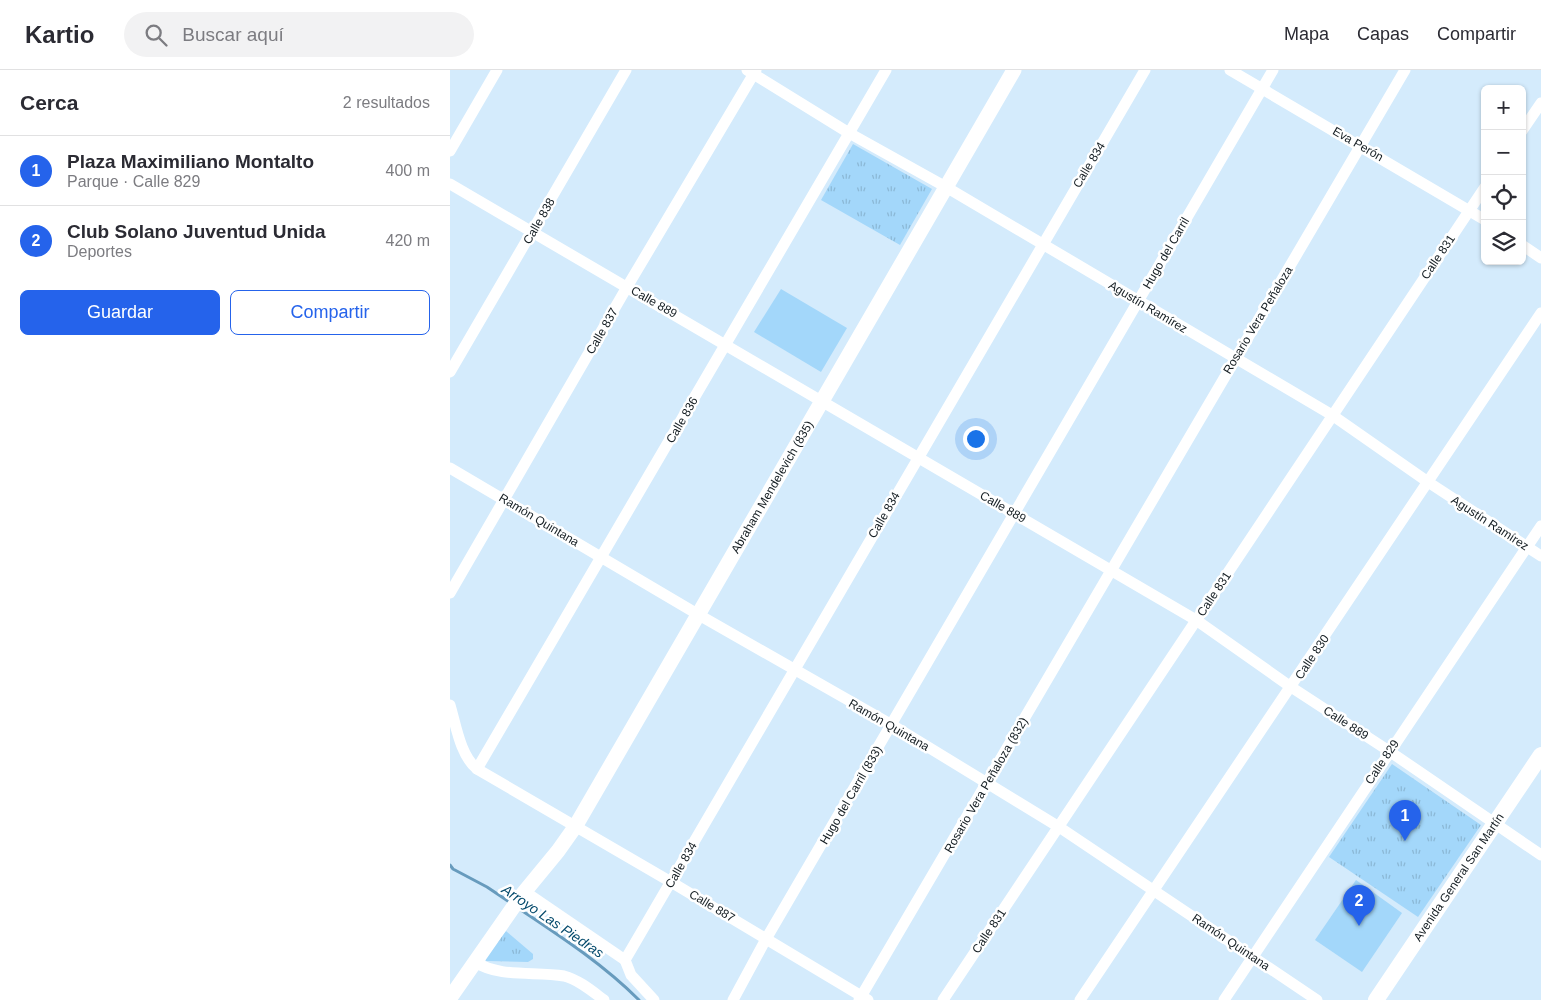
<!DOCTYPE html>
<html lang="es">
<head>
<meta charset="utf-8">
<style>
	:root { --surface:#fff; --page:#f2f2f3; --text:#2b2b33; --muted:#7c7c81; --line:#e1e1e2; --accent:#2563eb }
	body { margin:0; font-family:Arial,sans-serif; background:var(--page); color:var(--text) }
	.controls { position:absolute; right:15px; top:15px; display:grid; overflow:hidden; border-radius:8px; box-shadow:0 1px 4px #0004 }
	.controls button { width:45px; height:45px; display:grid; place-items:center; padding:0; border:0; border-bottom:1px solid var(--line); background:var(--surface); color:var(--text); font:25px sans-serif }
	.you { position:absolute; left:525px; top:368px; width:18px; height:18px; margin:-12px; border:4px solid #fff; border-radius:50%; background:#1a73e8; box-shadow:0 0 0 8px #1a73e833 }
	.badge { display:grid; place-items:center; width:32px; height:32px; border-radius:50%; background:var(--accent); color:#fff; font-size:16px; font-weight:700 }
	.pin { position:absolute; translate:-50% -41px; filter:drop-shadow(0 1px 2px #0008) }
	.pin::after { content:''; position:absolute; top:26px; width:18px; height:15px; background:inherit; clip-path:polygon(0 0,100% 0,50% 100%) }
	.list { margin:0; padding:0; list-style:none }
	h2 { display:flex; justify-content:space-between; align-items:center; height:65px; margin:0; padding:0 20px; font-size:21px }
	h2 small { font-size:16px; font-weight:400; color:var(--muted) }
	.list li { display:grid; grid-template-columns:32px 1fr auto; gap:15px; align-items:center; box-sizing:border-box; height:70px; padding:0 20px; border-top:1px solid var(--line) }
	.list b { display:block; font-size:19px; white-space:nowrap }
	.list p { margin:0; font-size:16px; white-space:nowrap; color:var(--muted) }
	.list em { font-size:16px; font-style:normal; color:var(--muted) }
	.actions { display:flex; gap:10px; padding:15px 20px }
	.actions a { flex:1; padding:11px 0; border:1px solid var(--accent); border-radius:8px; text-align:center; font-size:18px; color:var(--accent) }
	.actions .main { background:var(--accent); color:#fff }
	.icon { flex:none; width:28px; height:28px; fill:none; stroke:currentColor; stroke-width:2; stroke-linecap:round; stroke-linejoin:round }
	.map { position:relative; flex:none; width:1091px; height:930px; overflow:hidden }
	header { display:flex; align-items:center; gap:30px; box-sizing:border-box; height:70px; padding:0 25px; background:var(--surface); border-bottom:1px solid var(--line) }
	header strong { font-size:24px }
	nav { display:flex; gap:28px; margin-inline-start:auto; font-size:18px }
	.search { width:350px; height:45px; background:var(--page); display:flex; align-items:center; gap:12px; box-sizing:border-box; padding:0 18px; border-radius:28px; color:var(--muted); font-size:19px }
	main { display:flex }
	aside { flex:1; background:var(--surface) }
	.map>svg:first-child { display:block }
	.grass { fill:#a3d7fa }
	.park { fill:url(#park-tufts) }
	.lines { fill:none; stroke-linecap:round; stroke-linejoin:round }
	.stream { stroke:#679bbd; stroke-width:3 }
	.minor { stroke:#fff; stroke-width:11 }
	.tertiary { stroke:#fff; stroke-width:15 }
	.secondary { stroke:#fff; stroke-width:16 }
	.labels { text-anchor:middle; stroke-width:5; stroke-linejoin:round; paint-order:stroke }
	.street-label { font-size:12px; fill:#141d22; stroke:#fff }
	.water-label { font-size:14px; font-style:italic; fill:#044a6c; stroke:#fff }
</style>
</head>
<body>
<header>
<strong>Kartio</strong>
<div class="search"><svg class="icon" aria-label="search" viewBox="0 0 24 24"><circle cx="10" cy="10" r="6"/><path d="M15 15l6 6"/></svg>Buscar aquí</div>
<nav><a>Mapa</a><a>Capas</a><a>Compartir</a></nav>
</header>
<main>
<aside>
<h2>Cerca<small>2 resultados</small></h2>
<ul class="list">
<li><span class="badge">1</span><div><b>Plaza Maximiliano Montalto</b><p>Parque · Calle 829</p></div><em>400 m</em></li>
<li><span class="badge">2</span><div><b>Club Solano Juventud Unida</b><p>Deportes</p></div><em>420 m</em></li>
</ul>
<div class="actions"><a class="main">Guardar</a><a>Compartir</a></div>
</aside>
<div class="map">
<svg width="1091" height="930" viewBox="0 0 1091 930">
	<defs>
		<pattern id="park-tufts" width="24" height="20" patternUnits="userSpaceOnUse" patternTransform="scale(1.25)"><rect width="24" height="20" fill="#a3d7fa"/><path d="M3 7l-1-3M5 7V3M7 7l1-3M15 17l-1-3M17 17v-4M19 17l1-3" fill="none" stroke="#8bb8d6"/></pattern>
	</defs>
	<rect width="100%" height="100%" fill="#d4ebfc"/>
	<g class="grass">
		<polygon points="331,219 397,258 371,302 304,262"/>
		<polygon points="906,810 952,843 912,902 865,870"/>
	</g>
	<g class="park">
		<polygon points="403,74 482,119 450,175 371,130"/>
		<polygon points="942,694 1031,755 968,847 879,787"/>
		<polygon points="56,861 83,884 83,889 78,892 36,891 34,886"/>
	</g>
	<g class="lines">
		<g class="stream">
			<polyline points="0,795 3,799 37,817 61,833"/>
			<path d="M68,838C110,866 153,894 189,930"/>
		</g>
		<g class="minor">
			<polyline points="297,0 399,63 496,117 882,345 978,412 1091,486"/>
			<polyline points="780,0 1035,150"/>
			<polyline points="1072,61 1091,33"/>
			<polyline points="0,81 47,0"/>
			<polyline points="0,114 746,550 841,617 939,681 1091,785"/>
			<polyline points="1072,175 1091,188"/>
			<polyline points="0,302 176,0"/>
			<polyline points="0,398 249,545 442,655 537,713 609,757 867,930"/>
			<polyline points="0,523 177,217 306,0"/>
			<path d="M0,635C6,655 10,685 27,699L221,812L418,930"/>
			<polyline points="27,699 436,0"/>
			<polyline points="74,821 175,890 181,905 204,930"/>
			<polyline points="175,890 695,0"/>
			<path d="M25,892C50,908 85,901 114,906C129,910 142,921 154,930"/>
			<polyline points="283,930 316,869 823,0"/>
			<polyline points="409,930 955,0"/>
			<polyline points="493,930 1035,117"/>
			<polyline points="630,930 1091,243"/>
			<polyline points="774,930 1091,456"/>
		</g>
		<path class="tertiary" id="s1" d="M0,928L71,826L108,781L125,757L564,0"/>
		<path class="secondary" id="s2" d="M926,930L1091,685"/>
	</g>
	<g class="labels">
		<g class="street-label">
			<text transform="translate(908 74) rotate(30)" y="4">Eva Perón</text>
			<text transform="translate(639 95) rotate(-59)" y="4">Calle 834</text>
			<text transform="translate(89 151) rotate(-60)" y="4">Calle 838</text>
			<text transform="translate(716 183) rotate(-60)" y="4">Hugo del Carril</text>
			<text transform="translate(988 187) rotate(-56)" y="4">Calle 831</text>
			<text transform="translate(204 232) rotate(30)" y="4">Calle 889</text>
			<text transform="translate(698 237) rotate(31)" y="4">Agustín Ramírez</text>
			<text transform="translate(808 250) rotate(-59)" y="4">Rosario Vera Peñaloza</text>
			<text transform="translate(152 261) rotate(-60)" y="4">Calle 837</text>
			<text transform="translate(232 350) rotate(-60)" y="4">Calle 836</text>
			<text dy="4" stroke="none"><textPath href="#s1" startOffset="605">Abraham Mendelevich (835)</textPath></text>
			<text transform="translate(553 437) rotate(30)" y="4">Calle 889</text>
			<text transform="translate(434 445) rotate(-60)" y="4">Calle 834</text>
			<text transform="translate(89 450) rotate(31)" y="4">Ramón Quintana</text>
			<text transform="translate(1040 453) rotate(33)" y="4">Agustín Ramírez</text>
			<text transform="translate(764 524) rotate(-56)" y="4">Calle 831</text>
			<text transform="translate(862 587) rotate(-56)" y="4">Calle 830</text>
			<text transform="translate(896 653) rotate(33)" y="4">Calle 889</text>
			<text transform="translate(439 655) rotate(30)" y="4">Ramón Quintana</text>
			<text transform="translate(932 692) rotate(-56)" y="4">Calle 829</text>
			<text transform="translate(536 715) rotate(-60)" y="4">Rosario Vera Peñaloza (832)</text>
			<text transform="translate(401 725) rotate(-60)" y="4">Hugo del Carril (833)</text>
			<text transform="translate(231 795) rotate(-60)" y="4">Calle 834</text>
			<text dy="4" stroke="none"><textPath href="#s2" startOffset="148">Avenida General San Martín</textPath></text>
			<text transform="translate(262 836) rotate(31)" y="4">Calle 887</text>
			<text transform="translate(539 861) rotate(-56)" y="4">Calle 831</text>
			<text transform="translate(781 872) rotate(34)" y="4">Ramón Quintana</text>
		</g>
		<g class="water-label">
			<text transform="translate(103 851) rotate(34)" y="5">Arroyo Las Piedras</text>
		</g>
	</g>
</svg>
<div class="controls">
<button>+</button>
<button>−</button>
<button><svg class="icon" aria-label="locate" viewBox="0 0 24 24"><circle cx="12" cy="12" r="6"/><path d="M12 2v4M12 18v4M2 12h4M18 12h4"/></svg></button>
<button><svg class="icon" aria-label="layers" viewBox="0 0 24 24"><path d="M12 4l9 5-9 5-9-5zM3 14l9 5 9-5"/></svg></button>
</div>
<div class="you"></div>
<div class="pin badge" style="left:955px;top:771px">1</div>
<div class="pin badge" style="left:909px;top:856px">2</div>
</div>
</main>
</body>
</html>
